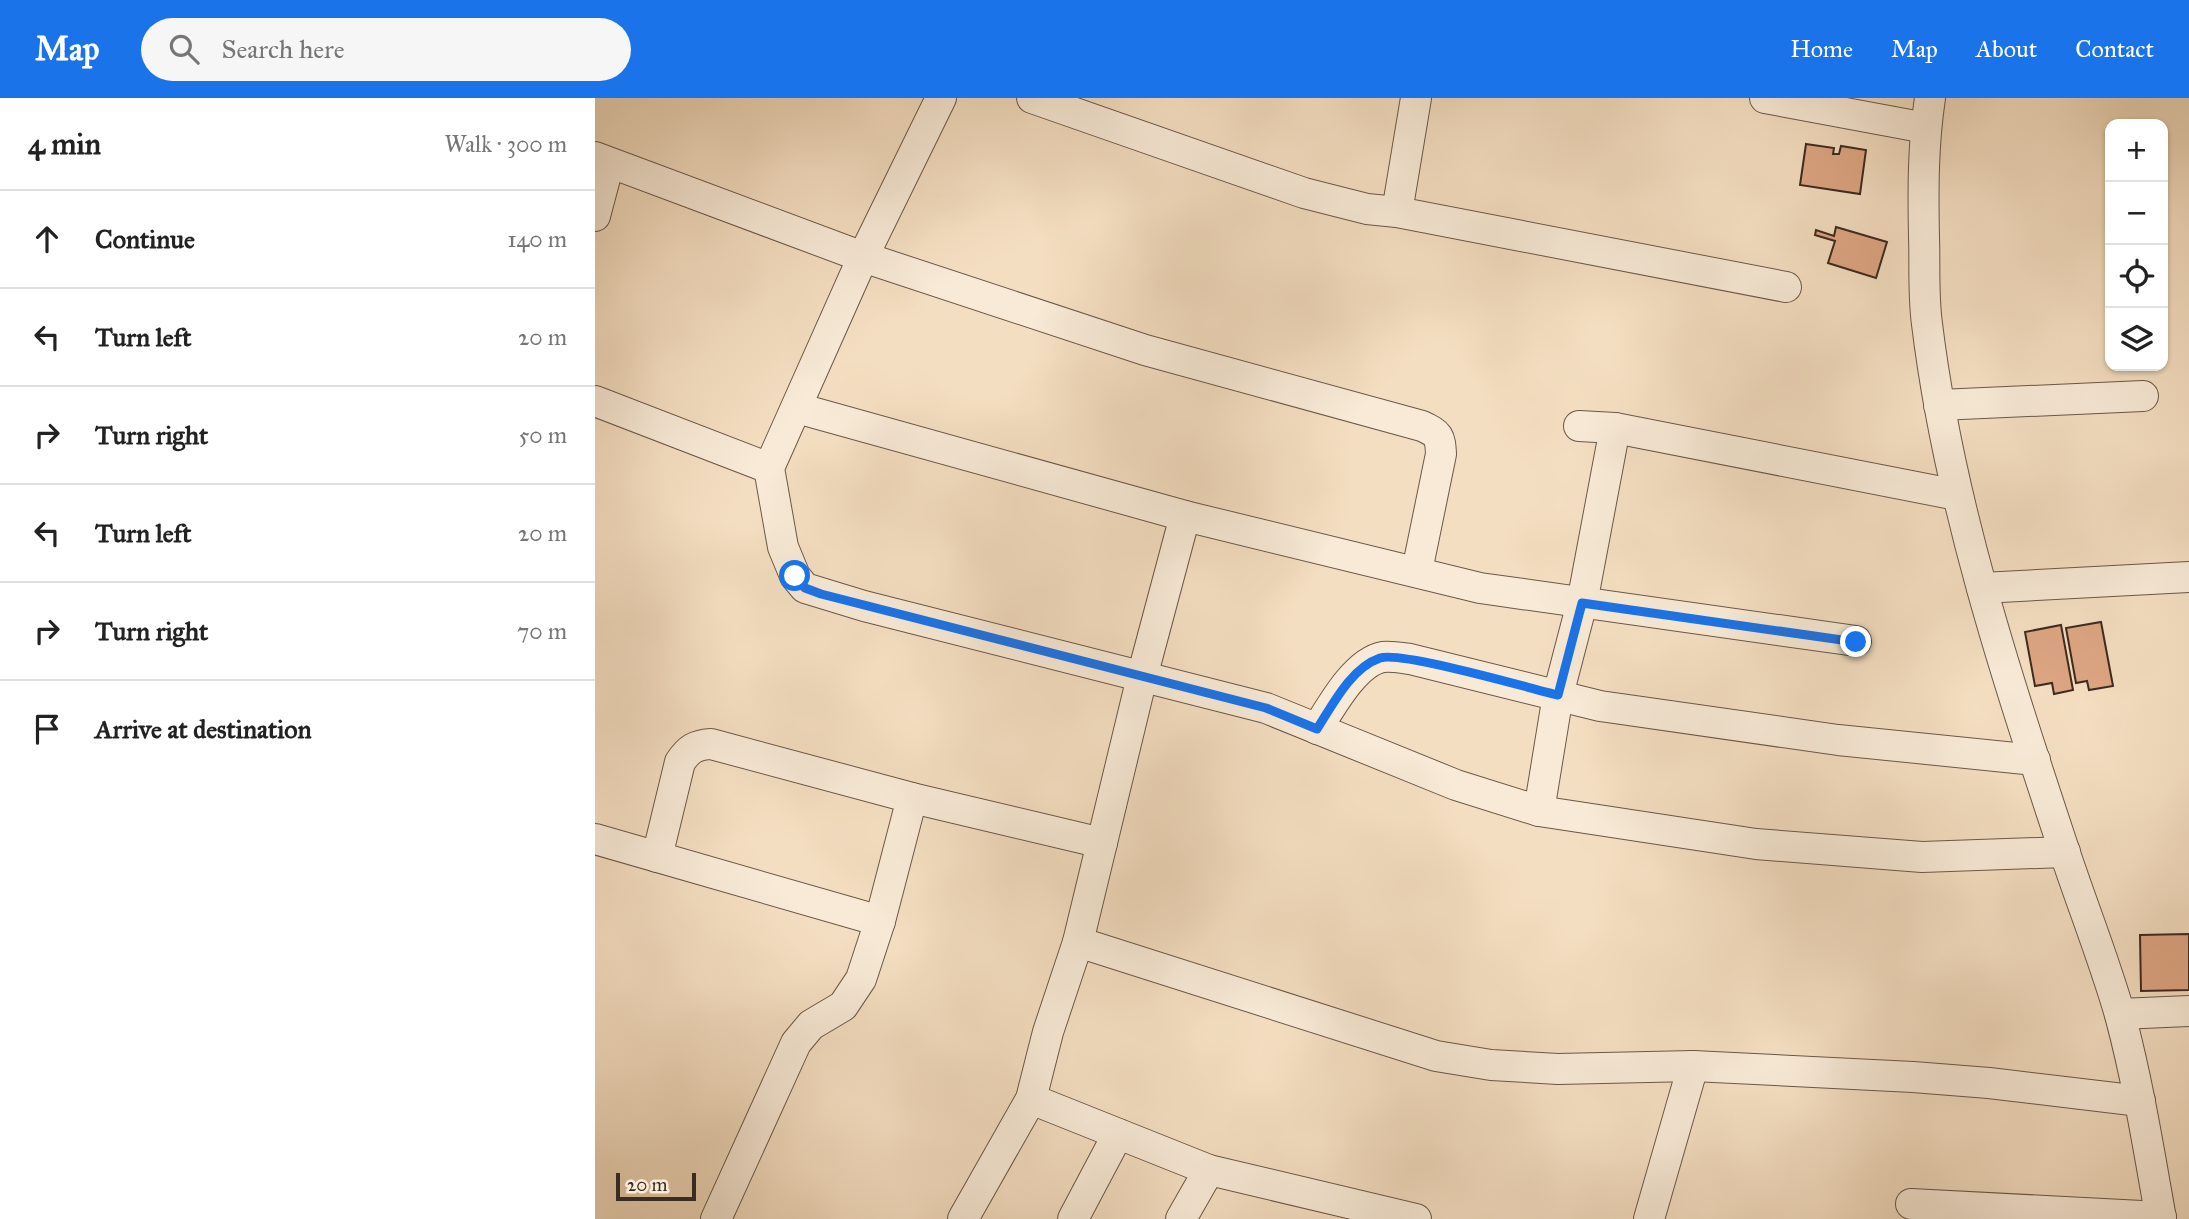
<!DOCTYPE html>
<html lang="en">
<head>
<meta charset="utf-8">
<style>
	:root { --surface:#fff; --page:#f6f6f6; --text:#222; --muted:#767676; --line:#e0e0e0; --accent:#1a73e8 }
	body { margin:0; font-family:"IM FELL Great Primer",serif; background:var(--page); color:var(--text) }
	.controls { position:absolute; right:21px; top:21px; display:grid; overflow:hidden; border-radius:14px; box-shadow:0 2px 5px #0004 }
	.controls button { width:63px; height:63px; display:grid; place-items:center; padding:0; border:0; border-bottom:2px solid var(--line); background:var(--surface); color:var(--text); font:35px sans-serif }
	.scale { position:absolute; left:21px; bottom:18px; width:80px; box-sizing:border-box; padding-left:7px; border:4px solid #3c2b1f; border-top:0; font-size:19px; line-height:24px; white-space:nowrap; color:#3c2b1f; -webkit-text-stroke:5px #f8ead7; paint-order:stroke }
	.stop { position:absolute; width:21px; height:21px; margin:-16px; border:5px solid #1a73e8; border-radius:50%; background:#fff }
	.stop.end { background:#1a73e8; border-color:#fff; box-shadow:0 2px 7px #0008 }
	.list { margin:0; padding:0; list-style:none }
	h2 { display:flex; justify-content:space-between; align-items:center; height:91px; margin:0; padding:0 28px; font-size:30px }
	h2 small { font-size:23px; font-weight:400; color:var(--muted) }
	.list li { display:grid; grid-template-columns:46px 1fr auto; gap:21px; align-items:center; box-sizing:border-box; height:98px; padding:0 28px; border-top:2px solid var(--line) }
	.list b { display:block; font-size:26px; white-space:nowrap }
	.list em { font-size:23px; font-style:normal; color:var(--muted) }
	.icon { flex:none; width:38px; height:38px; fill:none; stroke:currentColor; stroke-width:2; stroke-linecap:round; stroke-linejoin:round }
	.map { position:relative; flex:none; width:1594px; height:1121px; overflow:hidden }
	header { display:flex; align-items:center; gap:42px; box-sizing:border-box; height:98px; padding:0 35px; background:var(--accent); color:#fff }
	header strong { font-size:33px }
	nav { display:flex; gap:38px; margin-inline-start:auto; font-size:24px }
	.search { width:490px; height:63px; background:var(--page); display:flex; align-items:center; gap:18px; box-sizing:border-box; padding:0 24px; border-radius:38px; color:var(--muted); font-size:26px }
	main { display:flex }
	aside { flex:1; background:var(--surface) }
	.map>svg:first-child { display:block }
	.building { fill:#dea684; stroke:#3c2b1f; stroke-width:2 }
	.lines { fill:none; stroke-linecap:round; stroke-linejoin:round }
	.minor-casing { stroke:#6a5848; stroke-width:32 }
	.minor { stroke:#f8ead7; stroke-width:30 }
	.route { stroke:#1a73e8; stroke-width:9 }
</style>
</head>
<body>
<header>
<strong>Map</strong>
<div class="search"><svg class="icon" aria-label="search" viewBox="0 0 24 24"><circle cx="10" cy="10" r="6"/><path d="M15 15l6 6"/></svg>Search here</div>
<nav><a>Home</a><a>Map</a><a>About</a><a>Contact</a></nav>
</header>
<main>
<aside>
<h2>4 min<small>Walk · 300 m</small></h2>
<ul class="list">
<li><svg class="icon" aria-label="ahead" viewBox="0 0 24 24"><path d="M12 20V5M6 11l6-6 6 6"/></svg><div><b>Continue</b></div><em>140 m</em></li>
<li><svg class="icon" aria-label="left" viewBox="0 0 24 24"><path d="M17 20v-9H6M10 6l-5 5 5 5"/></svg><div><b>Turn left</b></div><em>20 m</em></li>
<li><svg class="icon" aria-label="right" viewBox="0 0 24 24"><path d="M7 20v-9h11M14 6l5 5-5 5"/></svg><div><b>Turn right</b></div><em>50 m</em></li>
<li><svg class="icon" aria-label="left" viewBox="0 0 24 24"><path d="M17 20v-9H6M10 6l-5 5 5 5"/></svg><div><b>Turn left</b></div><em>20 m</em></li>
<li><svg class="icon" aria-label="right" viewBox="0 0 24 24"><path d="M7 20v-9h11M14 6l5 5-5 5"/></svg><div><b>Turn right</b></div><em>70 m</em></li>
<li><svg class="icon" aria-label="arrive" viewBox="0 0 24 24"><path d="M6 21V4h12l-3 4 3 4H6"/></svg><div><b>Arrive at destination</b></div></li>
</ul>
</aside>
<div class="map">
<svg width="1594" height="1121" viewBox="0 0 1594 1121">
	<rect width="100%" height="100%" fill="#f4dec1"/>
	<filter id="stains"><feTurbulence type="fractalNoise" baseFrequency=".00286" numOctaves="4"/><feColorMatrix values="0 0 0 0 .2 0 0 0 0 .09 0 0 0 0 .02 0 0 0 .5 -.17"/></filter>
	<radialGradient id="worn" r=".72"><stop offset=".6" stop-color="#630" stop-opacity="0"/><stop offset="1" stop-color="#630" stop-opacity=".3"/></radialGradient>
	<g class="building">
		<polygon points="1211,46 1239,50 1238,56 1244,56 1246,48 1271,52 1265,96 1205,87"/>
		<polygon points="1241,129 1292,144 1281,180 1233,165 1240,143 1220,137 1221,132 1239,138"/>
		<polygon points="1506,524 1518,588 1494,592 1492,583 1481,585 1471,530"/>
		<polygon points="1466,527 1478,592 1459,596 1457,585 1440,588 1430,534"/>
		<polygon points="1594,836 1594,892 1546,893 1545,837"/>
	</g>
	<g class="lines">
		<defs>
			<g id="minor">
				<polyline points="346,0 268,159 174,370 188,449 200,478 210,490 269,508 671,610 861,687 944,713 963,597 987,505 1020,330"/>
				<polyline points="437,0 709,95 772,111 802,114 821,0"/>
				<polyline points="1170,0 1331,30"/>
				<path d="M1335,0C1328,46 1328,92 1329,139C1330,167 1328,197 1332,226C1354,406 1412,580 1469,752C1487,807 1509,861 1525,917C1543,984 1554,1053 1566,1121"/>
				<path d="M0,59L268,159L550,252L827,328C844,336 845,338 846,356L822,473"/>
				<polyline points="802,114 1191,189"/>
				<polyline points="0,118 14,65"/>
				<polyline points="0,303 174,370"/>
				<polyline points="1344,307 1548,298"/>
				<polyline points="202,310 590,418 885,490 1261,543"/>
				<polyline points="984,328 1020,330 1362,397"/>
				<polyline points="1387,490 1594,479"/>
				<path d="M722,631C736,609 760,564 788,559C796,558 807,560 815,561L1005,608L1243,642L1440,662"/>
				<polyline points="944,713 1161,746 1327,759 1470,754"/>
				<polyline points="0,741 285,823"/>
				<path d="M62,759L85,664C94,651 100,647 116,646L317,700L507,745"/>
				<polyline points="483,844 841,958 896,967 963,971 1098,968 1318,979 1394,985 1545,1003"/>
				<polyline points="1525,916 1594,913"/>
				<polyline points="436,1001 614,1072 821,1121"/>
				<polyline points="1316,1106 1566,1119"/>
				<polyline points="121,1121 201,945 216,927 248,908 266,881 285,823 317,700"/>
				<polyline points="368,1121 436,1001 453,934 483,844 547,579 590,418"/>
				<polyline points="478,1121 523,1036"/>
				<polyline points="586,1121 614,1072"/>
				<polyline points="1054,1121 1098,968"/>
			</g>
		</defs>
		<use href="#minor" class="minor-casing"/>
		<use href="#minor" class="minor"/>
	</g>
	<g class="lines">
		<path class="route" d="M200,478L210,490L226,496L671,610L722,631C738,606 756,570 785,560C807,553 933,590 963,597L987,505L1261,544"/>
	</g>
	<rect width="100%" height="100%" filter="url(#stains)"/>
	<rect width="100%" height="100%" fill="url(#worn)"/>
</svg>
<div class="controls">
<button>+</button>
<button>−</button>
<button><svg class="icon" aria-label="locate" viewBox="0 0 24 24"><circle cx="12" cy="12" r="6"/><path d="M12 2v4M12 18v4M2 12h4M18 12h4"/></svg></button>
<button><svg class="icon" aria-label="layers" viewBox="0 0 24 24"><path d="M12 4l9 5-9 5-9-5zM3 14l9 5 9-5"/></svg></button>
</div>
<div class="scale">20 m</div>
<div class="stop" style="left:200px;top:478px"></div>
<div class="stop end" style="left:1261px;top:544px"></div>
</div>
</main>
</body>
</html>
